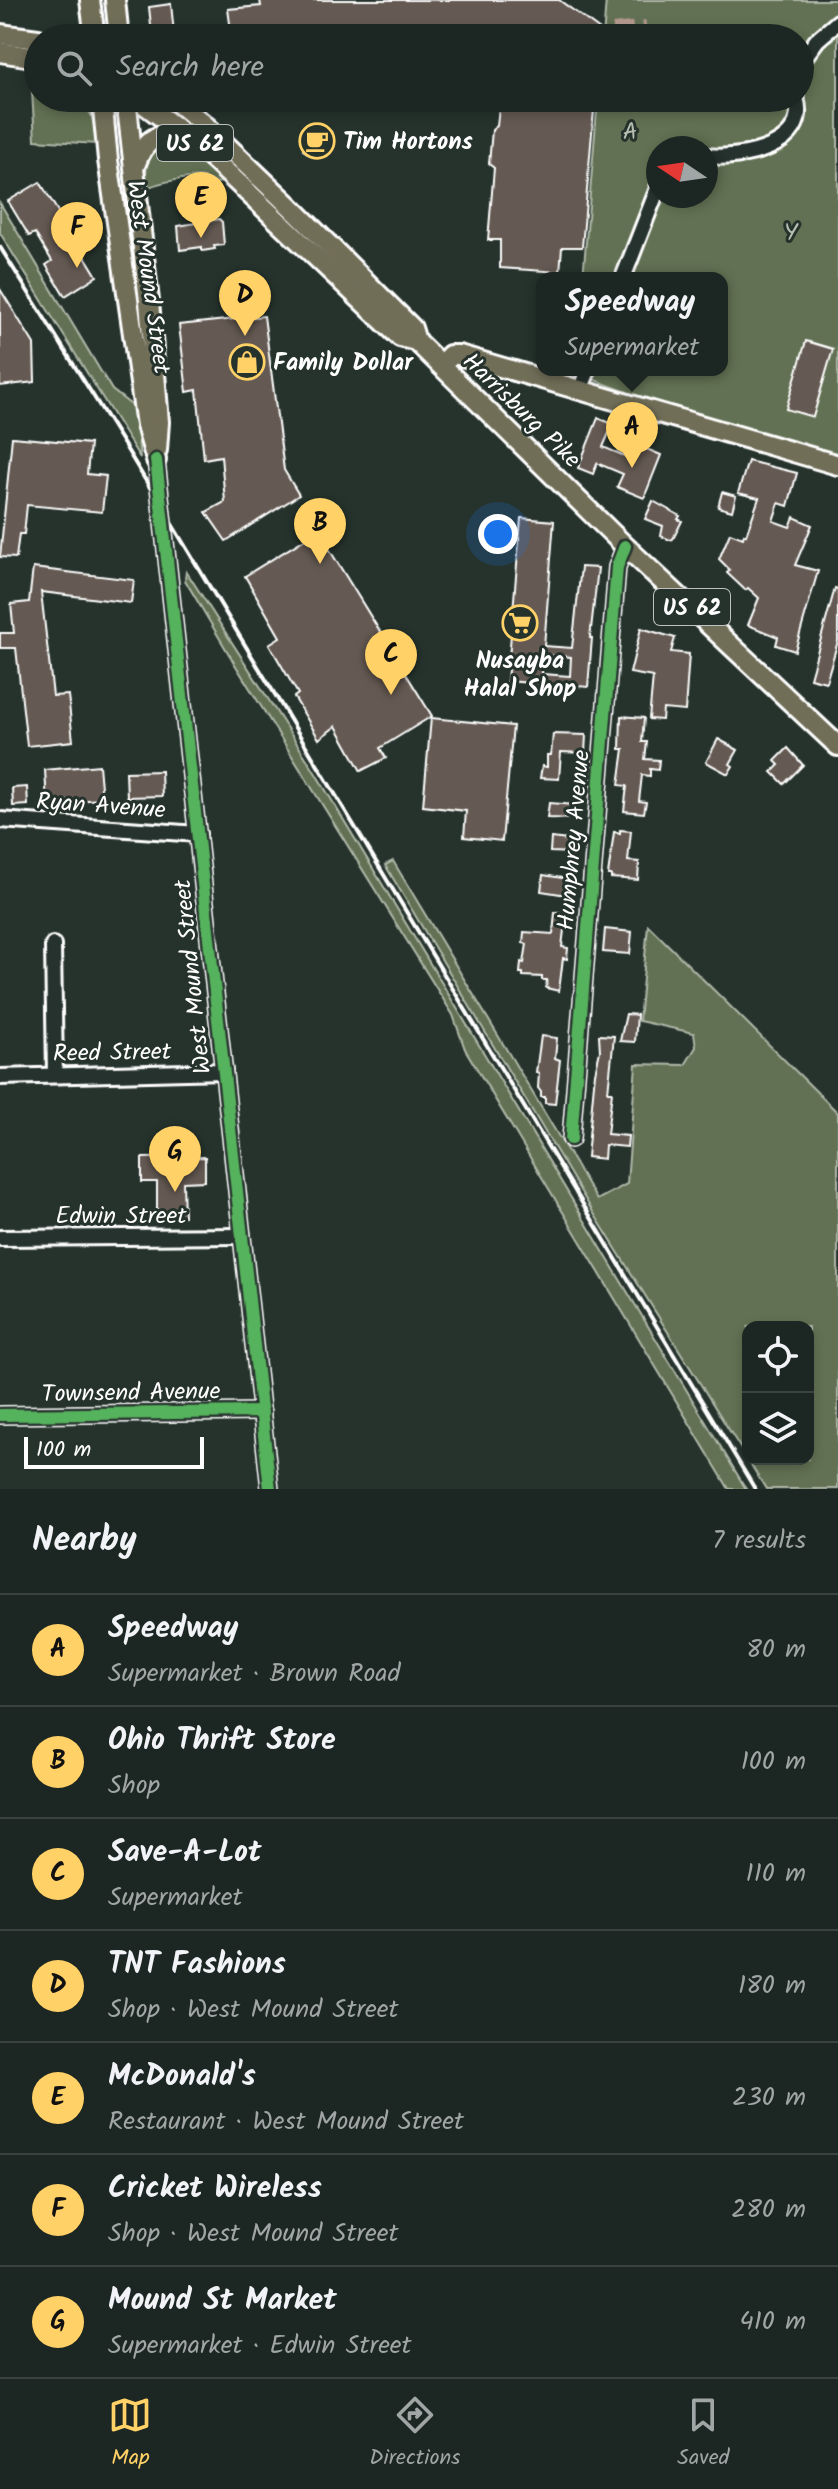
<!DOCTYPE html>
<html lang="en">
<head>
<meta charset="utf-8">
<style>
	:root { --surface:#1c2622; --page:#29322f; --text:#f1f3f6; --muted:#a0a5a5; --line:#3a4340; --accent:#ffd166 }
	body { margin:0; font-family:Kalam,sans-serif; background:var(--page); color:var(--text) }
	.controls { position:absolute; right:24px; bottom:24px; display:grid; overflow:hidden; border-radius:16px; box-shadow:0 4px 12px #0003 }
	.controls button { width:72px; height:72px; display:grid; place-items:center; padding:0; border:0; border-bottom:2px solid var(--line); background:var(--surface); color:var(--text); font:40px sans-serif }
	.compass { position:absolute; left:646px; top:136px; width:72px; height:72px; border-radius:50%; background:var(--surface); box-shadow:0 4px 12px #0003; rotate:283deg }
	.scale { position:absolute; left:24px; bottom:20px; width:180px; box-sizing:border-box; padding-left:8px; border:4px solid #fff; border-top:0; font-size:22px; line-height:28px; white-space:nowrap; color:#fff; -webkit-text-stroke:6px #26332d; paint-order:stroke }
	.you { position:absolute; left:498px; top:534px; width:28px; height:28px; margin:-20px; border:6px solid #fff; border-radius:50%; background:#1a73e8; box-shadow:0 0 0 12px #1a73e833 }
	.badge { display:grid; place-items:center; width:52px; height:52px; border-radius:50%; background:var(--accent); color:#111; font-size:26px; font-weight:700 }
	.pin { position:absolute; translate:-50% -66px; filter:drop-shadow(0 2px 4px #0008) }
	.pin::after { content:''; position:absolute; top:42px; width:28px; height:24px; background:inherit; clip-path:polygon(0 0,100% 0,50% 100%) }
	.popup { position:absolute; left:536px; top:272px; width:192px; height:104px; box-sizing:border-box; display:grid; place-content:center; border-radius:16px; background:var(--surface); filter:drop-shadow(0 2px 6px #0005); font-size:26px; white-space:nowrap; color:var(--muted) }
	.popup b { font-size:30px; color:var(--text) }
	.popup::after { content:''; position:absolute; left:50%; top:100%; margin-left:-16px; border:16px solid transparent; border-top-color:var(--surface) }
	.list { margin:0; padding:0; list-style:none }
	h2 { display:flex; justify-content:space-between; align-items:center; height:104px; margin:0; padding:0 32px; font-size:34px }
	h2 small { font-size:26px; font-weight:400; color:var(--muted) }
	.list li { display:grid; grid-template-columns:52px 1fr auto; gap:24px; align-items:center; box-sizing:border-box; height:112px; padding:0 32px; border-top:2px solid var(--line) }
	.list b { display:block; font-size:30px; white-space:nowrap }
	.list p { margin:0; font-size:26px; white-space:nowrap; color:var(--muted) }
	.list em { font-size:26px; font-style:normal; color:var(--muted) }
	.icon { flex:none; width:44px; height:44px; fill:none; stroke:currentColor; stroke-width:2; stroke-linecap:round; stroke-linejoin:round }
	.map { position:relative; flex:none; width:838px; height:1489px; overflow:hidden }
	.search { position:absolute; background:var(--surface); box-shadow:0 4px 12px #0003; left:24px; right:24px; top:24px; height:88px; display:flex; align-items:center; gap:20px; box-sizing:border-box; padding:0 28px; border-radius:44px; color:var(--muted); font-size:30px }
	.sheet { height:888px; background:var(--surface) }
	nav { display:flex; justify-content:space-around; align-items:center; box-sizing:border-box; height:112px; border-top:2px solid var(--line); background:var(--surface); font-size:22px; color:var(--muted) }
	nav a { display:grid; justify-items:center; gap:4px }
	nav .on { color:var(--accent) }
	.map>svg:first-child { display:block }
	.green { fill:#627153; stroke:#b0b8a9; stroke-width:2; fill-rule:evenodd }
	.building { fill:#655a52; stroke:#fff; stroke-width:2; fill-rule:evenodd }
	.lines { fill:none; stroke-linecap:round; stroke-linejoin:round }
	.minor-casing { stroke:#fff; stroke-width:20 }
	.major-casing { stroke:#fff; stroke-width:24 }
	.minor { stroke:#26332d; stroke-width:14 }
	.major { stroke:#716e59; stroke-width:18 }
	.rail { stroke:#fff; stroke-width:4 }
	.quiet { stroke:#b69a8f; stroke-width:10; stroke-dasharray:20 10; stroke-linecap:butt }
	.cycleway-casing { stroke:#26332d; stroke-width:17 }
	.cycleway { stroke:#56b35d; stroke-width:12 }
	.labels { text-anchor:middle; stroke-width:6; stroke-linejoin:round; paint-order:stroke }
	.shield { fill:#26332d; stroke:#bec2c0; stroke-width:2 }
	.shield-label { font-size:22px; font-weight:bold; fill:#fff }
	.park-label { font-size:24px; fill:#b8bfb2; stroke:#26332d }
	.poi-label { font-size:24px; font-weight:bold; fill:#fff; stroke:#26332d; text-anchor:start }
	.street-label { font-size:24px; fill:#fff; stroke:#26332d }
</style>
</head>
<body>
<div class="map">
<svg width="838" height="1489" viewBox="0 0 838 1489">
	<rect width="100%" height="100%" fill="#26332d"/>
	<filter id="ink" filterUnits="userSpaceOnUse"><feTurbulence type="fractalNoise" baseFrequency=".0125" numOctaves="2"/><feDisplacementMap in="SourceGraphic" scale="16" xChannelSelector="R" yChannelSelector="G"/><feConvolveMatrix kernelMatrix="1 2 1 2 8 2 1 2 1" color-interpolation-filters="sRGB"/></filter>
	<g filter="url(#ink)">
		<g class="green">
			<path d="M606,0H838V457L681,412L576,373V370H722V278H583L598,98H800V38H603ZM658,148H706V196H658Z"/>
			<path d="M31,75L38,76V98H81C93,112 94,126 97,144L35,140Z"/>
			<path d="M161,143L186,145L222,182L216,183C212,182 208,179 204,178C195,175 158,183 149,187L146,174L148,155Z"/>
			<polygon points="0,203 112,390 135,408 140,458 0,233"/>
			<polygon points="186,571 310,764 746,1489 729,1489 465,1049 453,1015 236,666 185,580"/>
			<path d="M393,861L597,1200L627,1184L636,1064L685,1065L696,1047L694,1033L639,1021L648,925L838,1113V1489H766L593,1212L385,865ZM748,1327H808V1459H748Z"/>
		</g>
		<g class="building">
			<polygon points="260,0 559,0 600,30 600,38 445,38 440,34 408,38 264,38 263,34 232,38 228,9 261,6"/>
			<polygon points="171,4 174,33 152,35 149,7"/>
			<polygon points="500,98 595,98 582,247 562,247 560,272 500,268 500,240 488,240 494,168 489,164 492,130 497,126"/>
			<polygon points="320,124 331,132 314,157 303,150"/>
			<polygon points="40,182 97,276 65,296 46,265 52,261 35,233 29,236 8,201"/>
			<polygon points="219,219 222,222 224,245 214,246 215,249 202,251 202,247 180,250 178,226"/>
			<polygon points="0,289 34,344 35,382 0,386"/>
			<polygon points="264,316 284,470 299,495 226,541 206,512 225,502 221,456 204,459 197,390 187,392 179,325"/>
			<polygon points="806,341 833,349 813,417 786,409"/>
			<polygon points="598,418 613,424 603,447 629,458 635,444 661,455 644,498 617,487 623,474 597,463 593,474 578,468"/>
			<polygon points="12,437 90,444 87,474 106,476 102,512 27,505 24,534 19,534 16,558 0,557"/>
			<polygon points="748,461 797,473 788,506 779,503 773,521 790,527 794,517 812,525 795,565 818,571 795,651 776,645 778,637 748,625 759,598 748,588 745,590 727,573 730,570 719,559 730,533 743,538 744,534 746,535 759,498 738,493"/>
			<polygon points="722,492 736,496 732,511 718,507"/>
			<polygon points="653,501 680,516 678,519 682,521 673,539 670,540 661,536 663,526 645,519"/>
			<path d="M521,518L554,521L544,646L572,648L581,567L598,568L590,638H592L588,687L556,684V689L544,688V684L507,681ZM543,655L571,657L570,676L542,674Z"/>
			<polygon points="318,531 432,716 380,748 386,758 361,771 336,726 319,739 294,697 298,694 269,644 280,637 245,576"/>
			<polygon points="33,568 134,580 131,603 41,592 53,696 68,695 73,741 27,746 16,648 0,648 0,633 14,633 11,604 29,602"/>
			<polygon points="835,588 838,589 838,641 826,682 810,678"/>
			<polygon points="641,628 675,638 671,652 689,654 685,711 663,709 662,720 649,719 653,677 630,673"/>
			<polygon points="621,716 644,718 642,742 647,742 645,759 659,760 658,770 650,769 650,776 642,775 639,801 646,802 644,813 624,811 627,786 619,785 624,749 620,749"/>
			<polygon points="431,718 513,726 502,841 464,837 466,811 423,806"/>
			<polygon points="553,734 586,735 585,753 561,752 559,779 540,778 542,766 547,767 547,755 551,755"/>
			<polygon points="718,739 738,750 730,764 733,766 728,774 706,762"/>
			<polygon points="788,748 803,765 784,784 772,772 779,765 775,761"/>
			<polygon points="99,765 102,799 47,803 45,770"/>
			<polygon points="161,771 162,796 127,797 126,772"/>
			<polygon points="27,787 28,805 13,806 12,788"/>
			<polygon points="549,803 575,805 575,807 579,807 578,819 547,818"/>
			<polygon points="620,830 631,831 628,861 639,862 638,880 611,878 611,875 608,875 614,832 620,833"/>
			<polygon points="551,838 576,841 575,853 550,852"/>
			<polygon points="543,875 569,879 569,881 573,882 572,892 567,892 567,895 541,891"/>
			<polygon points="555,912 566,913 562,947 568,948 567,959 563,958 559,991 546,988 547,980 542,980 542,977 523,976 523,973 520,973 521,962 524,963 527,944 523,943 524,932 553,934"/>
			<polygon points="605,929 632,932 630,954 603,952"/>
			<polygon points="626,1014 637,1015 635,1042 620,1041"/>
			<polygon points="599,1035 614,1036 608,1092 612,1092 607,1134 628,1136 627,1147 605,1145 604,1159 587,1157 595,1073 600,1051"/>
			<polygon points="541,1036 557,1038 555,1058 560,1060 555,1104 545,1103 545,1097 541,1097 541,1092 538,1088 539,1073 536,1072"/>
			<polygon points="205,1157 205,1181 183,1182 184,1216 157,1216 157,1182 142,1182 142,1158"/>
		</g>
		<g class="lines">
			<defs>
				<g id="minor">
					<polyline points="800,63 817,40 838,22"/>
					<path d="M706,156C741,160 811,147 796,98"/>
					<polyline points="623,278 658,188"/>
					<polyline points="580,391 588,370"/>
					<polyline points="156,460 270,1489"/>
					<polyline points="0,820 198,834"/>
					<polyline points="53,945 55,1075"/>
					<polyline points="0,1077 224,1071"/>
					<polyline points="571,1139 617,567 625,546"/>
					<polyline points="0,1238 242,1236"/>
					<polyline points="0,1415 262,1412"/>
				</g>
				<g id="major">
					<polyline points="90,0 95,38"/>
					<polyline points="115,0 119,38"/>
					<polyline points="0,34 38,39"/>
					<polyline points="0,52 38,58"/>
					<polyline points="102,98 108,160 146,425 156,460"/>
					<polyline points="126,98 149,301 159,422 157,450"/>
					<polyline points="136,98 196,143 400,337 416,341 625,546 838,746"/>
					<polyline points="172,98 206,126 291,207 412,328 416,341"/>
					<path d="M135,166C144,139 161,127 188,140"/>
					<polyline points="441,365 450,355 459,355 838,465"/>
				</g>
			</defs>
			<use href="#minor" class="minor-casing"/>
			<use href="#major" class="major-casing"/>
			<use href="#minor" class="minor"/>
			<use href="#major" class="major"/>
			<polyline class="rail" points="0,247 126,448 755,1489"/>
			<polyline class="quiet" points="613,29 646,25"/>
			<defs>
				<g id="cycleway">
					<polyline points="156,460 270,1489"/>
					<polyline points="571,1139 617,567 625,546"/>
					<polyline points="0,1415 262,1412"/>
				</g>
			</defs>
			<use href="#cycleway" class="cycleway-casing"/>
			<use href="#cycleway" class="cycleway"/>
		</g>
	</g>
	<defs>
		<symbol id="cafe-ring" viewBox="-11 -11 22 22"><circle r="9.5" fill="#26332d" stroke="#ffd166" stroke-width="1.5"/><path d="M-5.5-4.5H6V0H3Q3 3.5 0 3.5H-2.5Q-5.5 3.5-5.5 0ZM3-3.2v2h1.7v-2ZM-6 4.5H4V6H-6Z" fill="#ffd166"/></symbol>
		<symbol id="shop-ring" viewBox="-11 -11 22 22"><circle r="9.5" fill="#26332d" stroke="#ffd166" stroke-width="1.5"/><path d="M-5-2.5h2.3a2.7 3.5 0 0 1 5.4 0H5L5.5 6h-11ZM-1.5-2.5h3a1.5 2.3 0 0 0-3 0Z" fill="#ffd166"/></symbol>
		<symbol id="supermarket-ring" viewBox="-11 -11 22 22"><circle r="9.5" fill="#26332d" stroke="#ffd166" stroke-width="1.5"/><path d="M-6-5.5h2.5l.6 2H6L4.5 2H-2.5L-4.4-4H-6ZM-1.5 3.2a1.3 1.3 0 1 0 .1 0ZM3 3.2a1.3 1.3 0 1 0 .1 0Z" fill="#ffd166"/></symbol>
	</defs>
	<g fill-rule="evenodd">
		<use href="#cafe-ring" x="297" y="121" width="40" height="40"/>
		<use href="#shop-ring" x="227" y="342" width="40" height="40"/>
		<use href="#supermarket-ring" x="500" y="603" width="40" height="40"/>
	</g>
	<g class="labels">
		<g class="shield">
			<rect x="157" y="125" width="76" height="36" rx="6"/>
			<rect x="654" y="589" width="76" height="36" rx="6"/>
		</g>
		<g class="shield-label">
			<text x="195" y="151">US 62</text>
			<text x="692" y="615">US 62</text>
		</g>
		<g class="park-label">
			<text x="630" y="139">A</text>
			<text x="791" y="240">Y</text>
		</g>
		<g class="poi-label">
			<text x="343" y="149">Tim Hortons</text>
			<text x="273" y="370">Family Dollar</text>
			<text x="520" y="668" text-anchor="middle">Nusayba<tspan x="520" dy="28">Halal Shop</tspan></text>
		</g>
		<g class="street-label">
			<text transform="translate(149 277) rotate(82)" y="8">West Mound Street</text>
			<text transform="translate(522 410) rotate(44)" y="8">Harrisburg Pike</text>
			<text transform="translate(101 805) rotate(4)" y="8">Ryan Avenue</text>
			<text transform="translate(573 840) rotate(-85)" y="8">Humphrey Avenue</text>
			<text transform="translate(192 977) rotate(-96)" y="8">West Mound Street</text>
			<text transform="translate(112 1052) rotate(-1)" y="8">Reed Street</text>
			<text x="121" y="1223">Edwin Street</text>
			<text transform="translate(131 1392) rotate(-1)" y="8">Townsend Avenue</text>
		</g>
	</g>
</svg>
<div class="controls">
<button><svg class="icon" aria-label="locate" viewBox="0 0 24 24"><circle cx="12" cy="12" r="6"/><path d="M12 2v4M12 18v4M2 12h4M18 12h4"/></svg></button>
<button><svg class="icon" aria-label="layers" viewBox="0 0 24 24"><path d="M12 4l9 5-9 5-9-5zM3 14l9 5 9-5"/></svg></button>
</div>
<svg class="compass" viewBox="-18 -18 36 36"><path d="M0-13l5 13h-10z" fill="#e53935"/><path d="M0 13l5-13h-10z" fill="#a0a5a5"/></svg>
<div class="scale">100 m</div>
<div class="you"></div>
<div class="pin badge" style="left:632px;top:468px">A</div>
<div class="popup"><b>Speedway</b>Supermarket</div>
<div class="pin badge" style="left:320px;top:564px">B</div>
<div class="pin badge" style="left:391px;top:695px">C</div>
<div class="pin badge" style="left:245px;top:336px">D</div>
<div class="pin badge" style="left:201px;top:238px">E</div>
<div class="pin badge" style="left:77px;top:268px">F</div>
<div class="pin badge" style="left:175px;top:1192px">G</div>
<div class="search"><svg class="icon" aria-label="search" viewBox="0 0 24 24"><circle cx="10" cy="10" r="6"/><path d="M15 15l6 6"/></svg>Search here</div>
</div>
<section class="sheet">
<h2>Nearby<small>7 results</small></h2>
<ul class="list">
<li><span class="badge">A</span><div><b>Speedway</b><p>Supermarket · Brown Road</p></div><em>80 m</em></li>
<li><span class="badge">B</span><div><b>Ohio Thrift Store</b><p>Shop</p></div><em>100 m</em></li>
<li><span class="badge">C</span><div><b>Save-A-Lot</b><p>Supermarket</p></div><em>110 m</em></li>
<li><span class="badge">D</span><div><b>TNT Fashions</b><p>Shop · West Mound Street</p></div><em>180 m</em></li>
<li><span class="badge">E</span><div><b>McDonald's</b><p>Restaurant · West Mound Street</p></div><em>230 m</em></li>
<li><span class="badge">F</span><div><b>Cricket Wireless</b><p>Shop · West Mound Street</p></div><em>280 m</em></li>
<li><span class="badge">G</span><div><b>Mound St Market</b><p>Supermarket · Edwin Street</p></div><em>410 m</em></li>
</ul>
</section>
<nav>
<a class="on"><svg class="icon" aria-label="map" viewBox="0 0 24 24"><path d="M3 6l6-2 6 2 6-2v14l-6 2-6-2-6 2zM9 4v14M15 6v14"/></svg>Map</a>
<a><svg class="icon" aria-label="directions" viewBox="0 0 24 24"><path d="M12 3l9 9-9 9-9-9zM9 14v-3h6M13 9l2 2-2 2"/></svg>Directions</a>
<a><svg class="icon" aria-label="saved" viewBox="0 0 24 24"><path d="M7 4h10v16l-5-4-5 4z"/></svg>Saved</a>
</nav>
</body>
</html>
